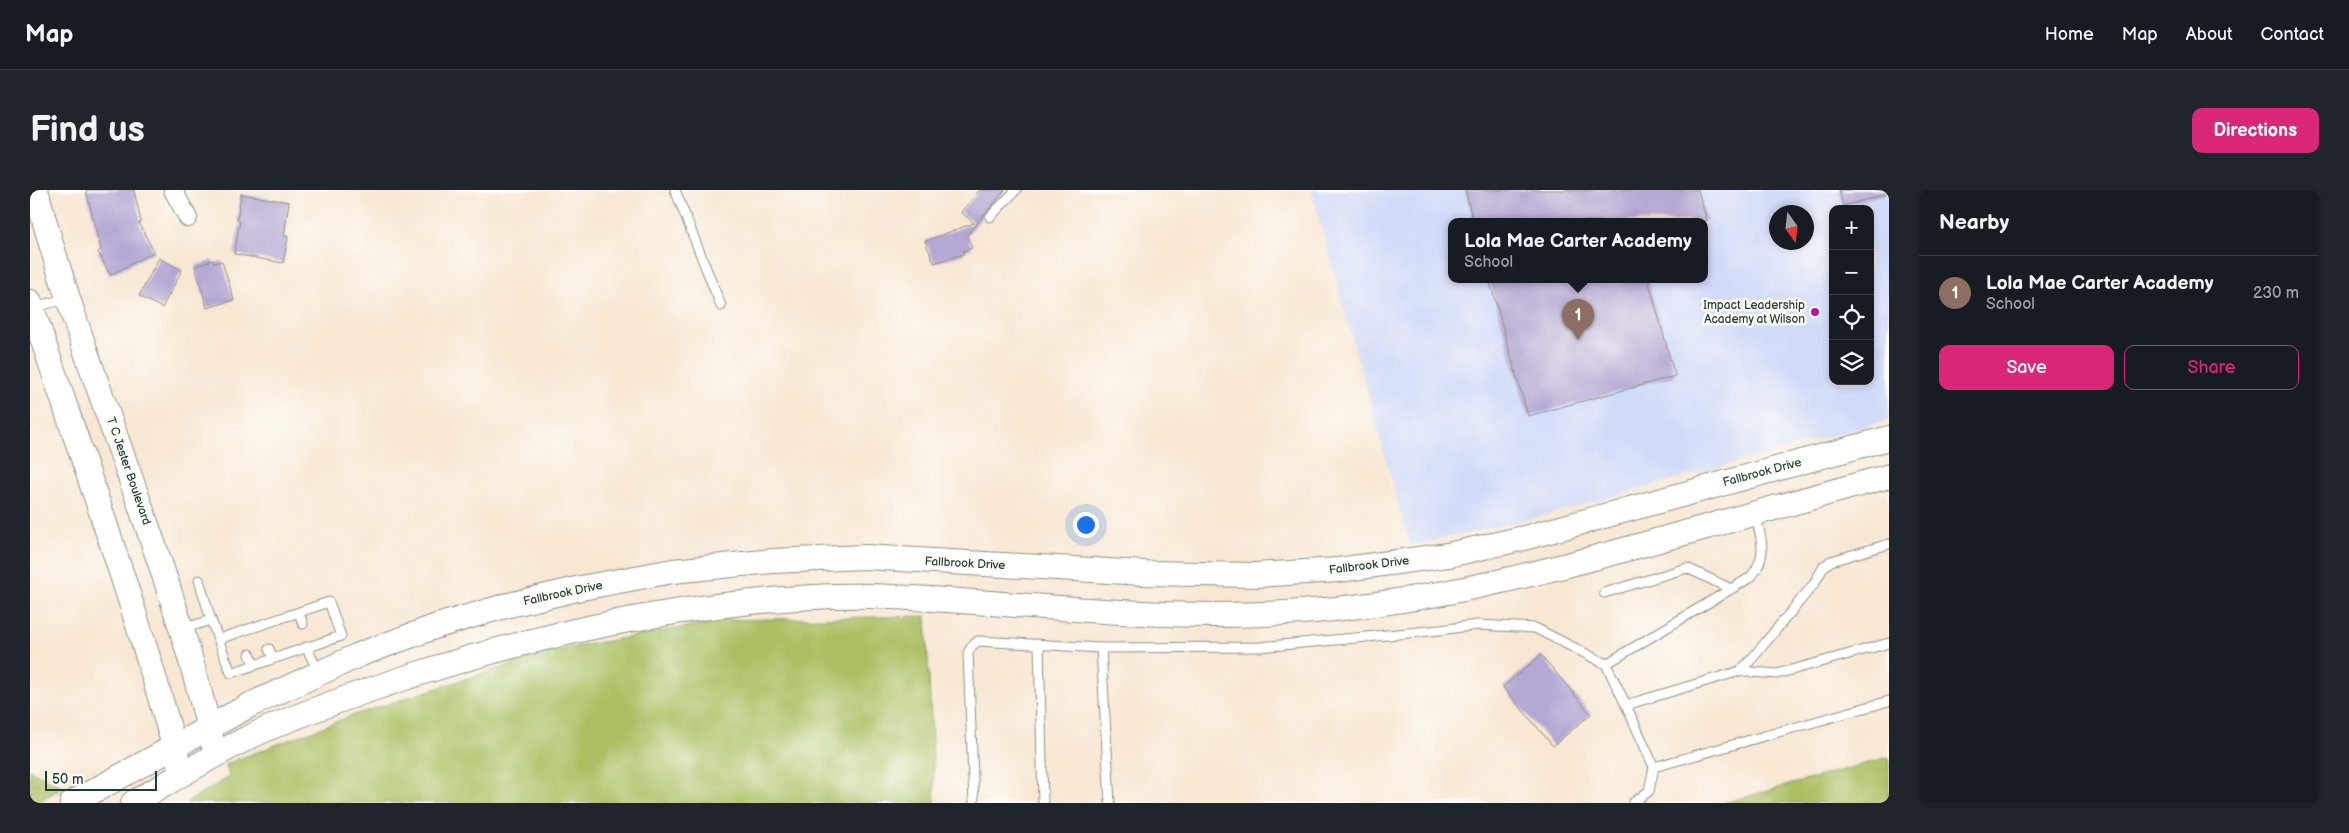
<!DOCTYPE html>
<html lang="en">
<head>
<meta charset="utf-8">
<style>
	:root { --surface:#171b24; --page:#20242c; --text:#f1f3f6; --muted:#9ea1a6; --line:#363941; --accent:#db2777 }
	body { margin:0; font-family:"Balsamiq Sans",sans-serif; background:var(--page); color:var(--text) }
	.controls { position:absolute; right:15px; top:15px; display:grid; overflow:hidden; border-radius:10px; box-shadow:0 2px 8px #0003 }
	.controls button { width:45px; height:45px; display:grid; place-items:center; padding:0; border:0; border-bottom:1px solid var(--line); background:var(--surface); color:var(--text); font:25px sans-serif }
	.compass { position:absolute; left:1739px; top:15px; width:45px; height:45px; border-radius:50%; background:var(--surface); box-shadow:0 2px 8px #0003; rotate:165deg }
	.scale { position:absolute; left:15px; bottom:12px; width:112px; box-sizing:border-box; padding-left:5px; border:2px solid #1f3d34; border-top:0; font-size:14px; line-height:18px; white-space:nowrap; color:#1f3d34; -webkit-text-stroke:4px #fdfcf7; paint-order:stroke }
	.you { position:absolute; left:1055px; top:334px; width:18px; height:18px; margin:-12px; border:4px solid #fff; border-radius:50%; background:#1a73e8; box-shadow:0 0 0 8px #1a73e833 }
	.badge { display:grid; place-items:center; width:32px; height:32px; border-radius:50%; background:var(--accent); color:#fff; font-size:16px; font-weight:700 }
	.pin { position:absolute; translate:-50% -41px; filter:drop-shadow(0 1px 2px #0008) }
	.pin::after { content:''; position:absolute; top:26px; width:18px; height:15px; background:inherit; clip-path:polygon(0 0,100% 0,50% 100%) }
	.popup { position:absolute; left:1418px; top:28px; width:260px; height:65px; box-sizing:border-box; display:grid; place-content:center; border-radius:10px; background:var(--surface); filter:drop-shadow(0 1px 4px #0005); font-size:16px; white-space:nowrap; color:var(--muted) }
	.popup b { font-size:19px; color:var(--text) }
	.popup::after { content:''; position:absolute; left:50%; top:100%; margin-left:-10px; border:10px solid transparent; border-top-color:var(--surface) }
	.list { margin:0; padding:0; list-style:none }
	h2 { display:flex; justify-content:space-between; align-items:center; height:65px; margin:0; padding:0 20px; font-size:21px }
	h2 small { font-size:16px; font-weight:400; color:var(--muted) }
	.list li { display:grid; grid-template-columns:32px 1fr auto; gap:15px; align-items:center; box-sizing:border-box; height:75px; padding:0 20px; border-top:1px solid var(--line) }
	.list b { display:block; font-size:19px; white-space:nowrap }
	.list p { margin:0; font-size:16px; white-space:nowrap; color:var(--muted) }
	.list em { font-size:16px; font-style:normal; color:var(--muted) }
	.actions { display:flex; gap:10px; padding:15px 20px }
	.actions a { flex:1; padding:11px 0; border:1px solid var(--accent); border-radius:10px; text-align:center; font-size:18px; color:var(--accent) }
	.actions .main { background:var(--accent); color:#fff }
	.icon { flex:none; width:28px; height:28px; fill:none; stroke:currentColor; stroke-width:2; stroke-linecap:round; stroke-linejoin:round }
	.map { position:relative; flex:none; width:1859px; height:613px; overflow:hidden; border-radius:10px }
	header { display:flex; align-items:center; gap:30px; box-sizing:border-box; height:70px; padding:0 25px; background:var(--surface); border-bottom:1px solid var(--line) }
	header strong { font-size:24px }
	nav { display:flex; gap:28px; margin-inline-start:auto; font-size:18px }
	.intro { display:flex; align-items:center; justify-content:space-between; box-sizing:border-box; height:120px; padding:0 30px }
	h1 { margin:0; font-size:35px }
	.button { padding:12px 22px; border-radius:10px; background:var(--accent); color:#fff; font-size:18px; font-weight:700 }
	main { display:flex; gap:30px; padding:0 30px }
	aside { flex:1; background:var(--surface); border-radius:10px; box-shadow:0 2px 8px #0003 }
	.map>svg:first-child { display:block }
	.built { fill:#d0daf9; fill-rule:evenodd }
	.green { fill:#abc064; stroke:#657e4c }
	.building { fill:#b5a8d4 }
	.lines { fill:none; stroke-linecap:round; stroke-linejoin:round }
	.lane-casing { stroke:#8c9284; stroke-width:11 }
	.street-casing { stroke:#8c9284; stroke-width:20 }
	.secondary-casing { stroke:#8c9284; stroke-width:26 }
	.lane { stroke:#fff; stroke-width:9 }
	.street { stroke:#fff; stroke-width:18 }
	.secondary { stroke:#fff; stroke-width:24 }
	.poi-dot { fill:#b5179e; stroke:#fdfcf7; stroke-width:2 }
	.labels { text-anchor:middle; stroke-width:5; stroke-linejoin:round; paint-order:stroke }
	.poi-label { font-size:12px; fill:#1f3d34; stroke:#fdfcf7; text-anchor:end }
	.street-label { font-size:12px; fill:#1f3d34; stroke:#fdfcf7 }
</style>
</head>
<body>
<header>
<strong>Map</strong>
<nav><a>Home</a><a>Map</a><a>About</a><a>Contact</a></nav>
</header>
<div class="intro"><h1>Find us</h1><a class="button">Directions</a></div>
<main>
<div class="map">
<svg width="1859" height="613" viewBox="0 0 1859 613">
	<rect width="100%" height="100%" fill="#fdfcf7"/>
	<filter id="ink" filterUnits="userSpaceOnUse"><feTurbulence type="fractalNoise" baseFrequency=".02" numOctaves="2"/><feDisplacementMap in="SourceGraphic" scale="10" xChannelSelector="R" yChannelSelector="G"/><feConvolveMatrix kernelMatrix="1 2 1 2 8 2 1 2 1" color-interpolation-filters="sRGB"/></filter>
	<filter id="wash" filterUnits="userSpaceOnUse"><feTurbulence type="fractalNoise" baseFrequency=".0096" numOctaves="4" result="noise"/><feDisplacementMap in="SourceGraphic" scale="20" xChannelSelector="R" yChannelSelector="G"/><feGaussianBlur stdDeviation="1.12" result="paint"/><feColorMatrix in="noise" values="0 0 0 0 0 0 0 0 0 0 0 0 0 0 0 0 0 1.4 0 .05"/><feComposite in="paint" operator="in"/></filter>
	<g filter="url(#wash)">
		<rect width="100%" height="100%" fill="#f8e7d3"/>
		<path class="built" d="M1281,0H1859V230L1512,326L1380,356ZM1803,19H1840V191H1803ZM1746,22H1776V52H1746ZM1422,31H1674V89H1422Z"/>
		<g class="green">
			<polygon points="896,426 905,613 156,613 199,587 196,574 321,526 522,461 695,430"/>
			<polygon points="1859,567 1859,613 1694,613"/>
			<polygon points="0,580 4,582 33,597 6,613 0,613"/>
		</g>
		<g id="blocks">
			<g class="building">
				<polygon points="56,0 104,0 111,32 109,33 124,62 80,85 68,62 71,60"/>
				<polygon points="950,0 975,0 937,45 942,58 933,61 934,64 904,73 895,51 944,33 931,22"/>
				<polygon points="1435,0 1668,0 1677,31 1443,31"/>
				<polygon points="1809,0 1855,0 1856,4 1813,16"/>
				<polygon points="211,4 259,12 254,46 258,47 253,73 204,64 210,31 207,30"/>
				<polygon points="129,68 152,80 132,118 109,106"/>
				<polygon points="183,70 184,73 192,71 204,110 177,118 165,76"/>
				<polygon points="1459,89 1618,89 1645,186 1498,226"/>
				<polygon points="1511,465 1561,524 1523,556 1473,497"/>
			</g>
		</g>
	</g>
	<g filter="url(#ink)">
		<use href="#blocks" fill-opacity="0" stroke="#8c9284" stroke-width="1"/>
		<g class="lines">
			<defs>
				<g id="lane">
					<polyline points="645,0 691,116"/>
					<polyline points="960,27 986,0"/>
					<polyline points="3,117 37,109"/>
					<polyline points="1574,403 1657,378 1701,399"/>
					<polyline points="269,423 273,434"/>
					<polyline points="181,430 201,483 311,446 299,412 189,449"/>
					<polyline points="152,439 181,430 169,390"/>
					<polyline points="1009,454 1013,613"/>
					<polyline points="276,457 289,482"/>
					<polyline points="1071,458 1080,613"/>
					<polyline points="239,459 243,468"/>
					<polyline points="220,464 224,475"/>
					<path d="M1576,474L1721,387C1739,364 1731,349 1725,323"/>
					<polyline points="1710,481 1747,484 1859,453"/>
					<polyline points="1596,515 1624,577"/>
					<polyline points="944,613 938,463 942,456 948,451 1071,458 1230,457 1410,440 1447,435 1505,438 1576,474 1596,515 1710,481 1720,471 1784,394 1794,376 1801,371 1859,354"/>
					<polyline points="1603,613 1619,601 1624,577 1859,511"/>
				</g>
				<polyline id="street" points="143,0 158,28"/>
				<g id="secondary">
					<path d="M6,0C55,187 138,363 182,551"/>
					<path d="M0,112C51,265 106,416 148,571"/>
					<polyline points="42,613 220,515 331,464 407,436 475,416 551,398 643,381 742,371 835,367 1113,383 1225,385 1308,380 1418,365 1494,348 1859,248"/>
					<path d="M103,613C148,587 192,559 239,538C286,518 335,501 384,485C489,451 592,427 703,414C748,409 794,405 839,406C987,411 1136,434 1284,421C1410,410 1520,381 1640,347C1713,326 1786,306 1859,286"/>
				</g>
			</defs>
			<use href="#lane" class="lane-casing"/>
			<use href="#street" class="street-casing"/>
			<use href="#secondary" class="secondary-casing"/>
			<use href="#lane" class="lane"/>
			<use href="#street" class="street"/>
			<use href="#secondary" class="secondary"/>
		</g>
	</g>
	<circle class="poi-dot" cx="1785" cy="122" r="5"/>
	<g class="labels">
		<g class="poi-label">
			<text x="1775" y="119">Impact Leadership<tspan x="1775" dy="14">Academy at Wilson</tspan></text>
		</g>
		<g class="street-label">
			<text transform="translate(99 281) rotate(71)" y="4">T C Jester Boulevard</text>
			<text transform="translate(1732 282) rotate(-15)" y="4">Fallbrook Drive</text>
			<text transform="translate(935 373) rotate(3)" y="4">Fallbrook Drive</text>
			<text transform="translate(1339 375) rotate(-7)" y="4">Fallbrook Drive</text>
			<text transform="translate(533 403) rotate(-12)" y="4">Fallbrook Drive</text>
		</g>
	</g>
</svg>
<div class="controls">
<button>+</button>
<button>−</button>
<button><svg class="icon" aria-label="locate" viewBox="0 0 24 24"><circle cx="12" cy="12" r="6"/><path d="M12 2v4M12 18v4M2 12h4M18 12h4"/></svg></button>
<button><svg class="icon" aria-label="layers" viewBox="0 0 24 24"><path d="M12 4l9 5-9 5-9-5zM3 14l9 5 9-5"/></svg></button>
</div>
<svg class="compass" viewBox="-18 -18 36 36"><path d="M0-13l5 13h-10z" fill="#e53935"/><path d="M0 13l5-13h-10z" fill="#9ea1a6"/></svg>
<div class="scale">50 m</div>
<div class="you"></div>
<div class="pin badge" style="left:1548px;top:150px;background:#8d6e63">1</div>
<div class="popup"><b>Lola Mae Carter Academy</b>School</div>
</div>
<aside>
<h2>Nearby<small></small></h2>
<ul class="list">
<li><span class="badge" style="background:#8d6e63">1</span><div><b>Lola Mae Carter Academy</b><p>School</p></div><em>230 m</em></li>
</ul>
<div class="actions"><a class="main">Save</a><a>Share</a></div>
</aside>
</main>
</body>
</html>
